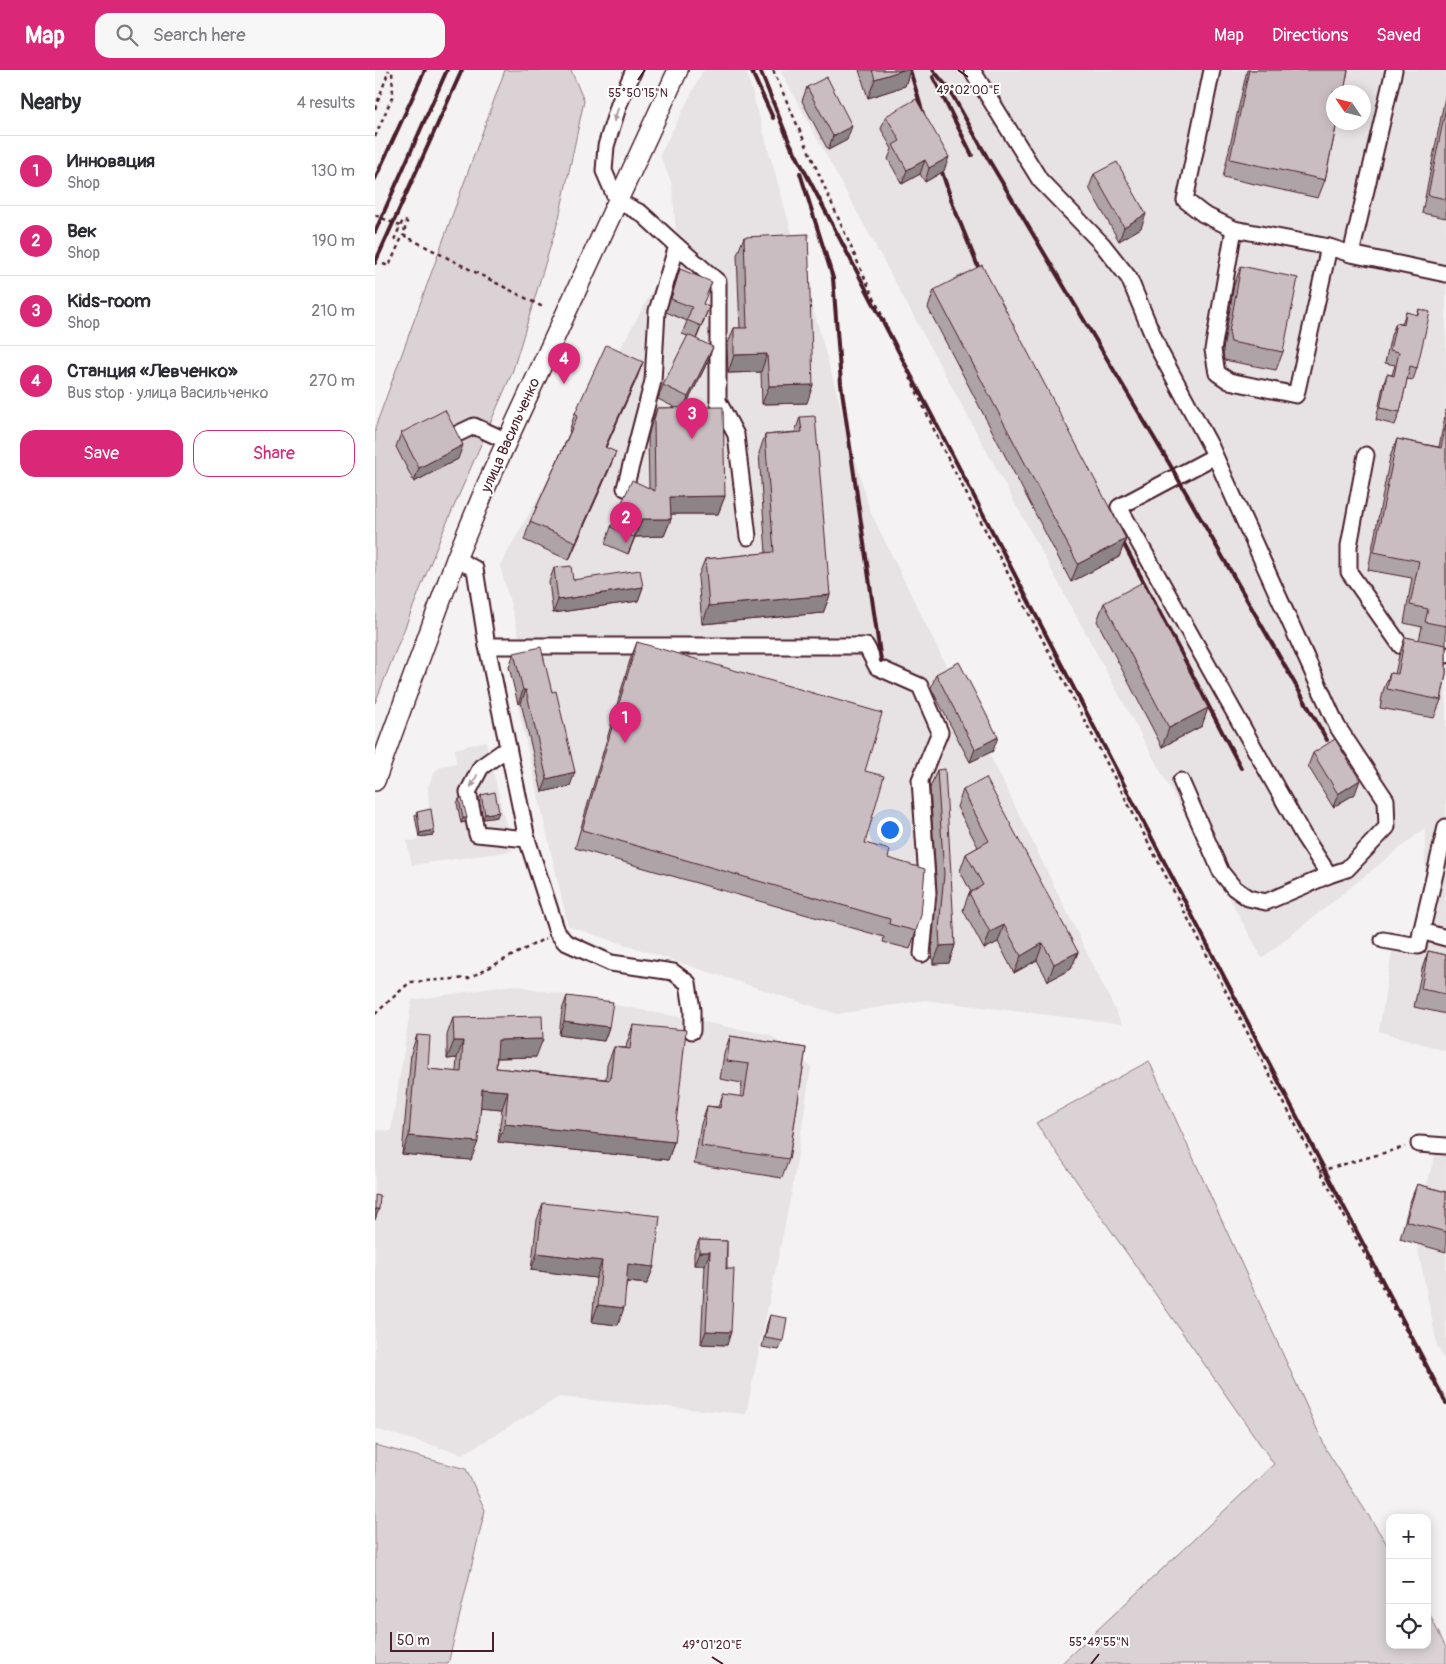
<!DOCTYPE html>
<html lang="en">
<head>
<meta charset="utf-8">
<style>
	:root { --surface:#fff; --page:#f7f7f7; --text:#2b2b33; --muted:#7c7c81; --line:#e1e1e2; --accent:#db2777 }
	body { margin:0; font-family:Pangolin,sans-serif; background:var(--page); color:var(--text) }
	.controls { position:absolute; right:15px; bottom:15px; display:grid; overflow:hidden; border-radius:10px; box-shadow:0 2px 12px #0003 }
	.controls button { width:45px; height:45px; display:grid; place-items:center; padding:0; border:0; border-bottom:1px solid var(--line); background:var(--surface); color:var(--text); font:25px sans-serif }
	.compass { position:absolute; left:951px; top:15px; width:45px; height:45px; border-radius:50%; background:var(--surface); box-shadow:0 2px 12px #0003; rotate:305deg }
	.scale { position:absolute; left:15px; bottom:12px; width:104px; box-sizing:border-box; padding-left:5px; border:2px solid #4a1f2b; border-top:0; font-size:14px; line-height:18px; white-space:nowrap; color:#4a1f2b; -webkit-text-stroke:4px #fff; paint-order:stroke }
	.you { position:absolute; left:514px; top:759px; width:18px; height:18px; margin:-12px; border:4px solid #fff; border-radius:50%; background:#1a73e8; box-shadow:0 0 0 8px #1a73e833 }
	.badge { display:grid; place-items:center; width:32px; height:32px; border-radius:50%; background:var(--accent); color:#fff; font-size:16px; font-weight:700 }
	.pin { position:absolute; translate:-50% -41px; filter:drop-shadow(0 1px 2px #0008) }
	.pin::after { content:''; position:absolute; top:26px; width:18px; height:15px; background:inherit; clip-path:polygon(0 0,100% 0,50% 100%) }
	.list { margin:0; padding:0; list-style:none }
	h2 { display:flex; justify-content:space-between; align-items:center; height:65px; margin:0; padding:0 20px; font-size:21px }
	h2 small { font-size:16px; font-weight:400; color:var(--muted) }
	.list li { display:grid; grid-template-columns:32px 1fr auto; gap:15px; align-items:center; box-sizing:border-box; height:70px; padding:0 20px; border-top:1px solid var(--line) }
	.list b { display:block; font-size:19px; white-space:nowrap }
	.list p { margin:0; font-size:16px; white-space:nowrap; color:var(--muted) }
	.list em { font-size:16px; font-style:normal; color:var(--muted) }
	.actions { display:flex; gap:10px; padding:15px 20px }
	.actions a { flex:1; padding:11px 0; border:1px solid var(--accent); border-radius:15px; text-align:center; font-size:18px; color:var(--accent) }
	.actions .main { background:var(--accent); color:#fff }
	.icon { flex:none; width:28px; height:28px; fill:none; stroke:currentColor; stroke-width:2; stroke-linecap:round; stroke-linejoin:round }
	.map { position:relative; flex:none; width:1071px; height:1594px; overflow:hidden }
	header { display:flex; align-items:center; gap:30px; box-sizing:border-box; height:70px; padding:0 25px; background:var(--accent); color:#fff }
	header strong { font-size:24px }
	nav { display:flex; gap:28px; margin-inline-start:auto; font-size:18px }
	.search { width:350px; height:45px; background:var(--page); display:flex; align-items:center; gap:12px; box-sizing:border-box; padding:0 18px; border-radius:15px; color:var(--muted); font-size:19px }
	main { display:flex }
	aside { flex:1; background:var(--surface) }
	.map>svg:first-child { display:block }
	.built { fill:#e7e2e3; fill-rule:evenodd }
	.green { fill:#dbd2d5; stroke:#927880 }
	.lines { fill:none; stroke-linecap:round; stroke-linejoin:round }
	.minor-casing { stroke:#4a1f2b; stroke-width:19 }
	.major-casing { stroke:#4a1f2b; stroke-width:22 }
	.path { stroke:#4a1f2b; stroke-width:2.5; stroke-dasharray:4 4; stroke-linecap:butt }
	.minor { stroke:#fff; stroke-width:15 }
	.major { stroke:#fff; stroke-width:19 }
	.rail { stroke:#4a1f2b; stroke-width:4 }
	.wall { fill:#aea3a6; stroke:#4a1f2b }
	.shaded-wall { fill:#8d8487; stroke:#4a1f2b }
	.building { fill:#cabdc1; stroke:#4a1f2b }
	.oneway { fill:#ae9aa0 }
	.ticks { fill:none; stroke:#4a1f2b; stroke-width:2 }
	.labels { text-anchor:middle; stroke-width:4; stroke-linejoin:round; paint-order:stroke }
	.street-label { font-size:15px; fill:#4a1f2b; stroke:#fff }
	.ticks-label { font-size:12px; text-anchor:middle; fill:#4a1f2b; stroke:#fff; stroke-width:4; stroke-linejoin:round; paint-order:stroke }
</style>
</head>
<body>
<header>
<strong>Map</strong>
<div class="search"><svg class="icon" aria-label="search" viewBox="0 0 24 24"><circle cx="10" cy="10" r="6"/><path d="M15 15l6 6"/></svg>Search here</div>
<nav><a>Map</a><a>Directions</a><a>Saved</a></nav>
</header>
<main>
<aside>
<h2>Nearby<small>4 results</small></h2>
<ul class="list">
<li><span class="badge">1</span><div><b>Инновация</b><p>Shop</p></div><em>130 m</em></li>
<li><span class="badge">2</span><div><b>Век</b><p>Shop</p></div><em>190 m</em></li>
<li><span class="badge">3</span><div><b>Kids-room</b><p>Shop</p></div><em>210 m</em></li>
<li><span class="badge">4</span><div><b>Станция «Левченко»</b><p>Bus stop · улица Васильченко</p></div><em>270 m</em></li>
</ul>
<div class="actions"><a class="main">Save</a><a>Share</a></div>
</aside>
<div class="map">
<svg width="1071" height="1594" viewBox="0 0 1071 1594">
	<rect width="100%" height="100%" fill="#f4f2f2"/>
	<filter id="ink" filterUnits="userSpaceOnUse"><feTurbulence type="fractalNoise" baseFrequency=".02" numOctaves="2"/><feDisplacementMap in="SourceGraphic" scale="10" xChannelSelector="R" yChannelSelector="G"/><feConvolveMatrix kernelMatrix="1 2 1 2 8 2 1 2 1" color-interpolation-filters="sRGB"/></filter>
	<g filter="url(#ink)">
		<g class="built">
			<polygon points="332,0 371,0 495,441 747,954 550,930 462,944 193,856 134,597 145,569 125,496 302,176 297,114 285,85 328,1"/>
			<path d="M405,0H1071V981L1004,961L1018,876L1051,886L1050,758L887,888ZM958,22H988V52H958Z"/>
			<polygon points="111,671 137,781 37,795 32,771 45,770 40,742 54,738 53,717 60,701 67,696 81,693 80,679"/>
			<polygon points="138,915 395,965 436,997 418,1115 371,1344 184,1327 88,1384 0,1359 0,1060 16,1061 37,930"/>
			<polygon points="1062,1079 1071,1082 1071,1291 1063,1279 1039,1159"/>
		</g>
		<g class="green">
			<polygon points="130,0 196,0 209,31 184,148 137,303 67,464 0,633 0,358"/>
			<polygon points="774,991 952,1381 1015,1479 1015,1575 1052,1575 1052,1539 1071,1578 1071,1594 686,1594 899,1394 661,1053"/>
			<polygon points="0,1375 91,1399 110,1440 73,1594 0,1594"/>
		</g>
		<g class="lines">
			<defs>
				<g id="minor">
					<polyline points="597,0 665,110 727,174 754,208 784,280 836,377 840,386 962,656 1011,730 1012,757 972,799 954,805 928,765 744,437 840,386"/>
					<polyline points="837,0 810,130 828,144 859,159 954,177 976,184"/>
					<polyline points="1019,0 976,184 1071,204"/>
					<polyline points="859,159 838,280 842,303 854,311 921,325 954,177"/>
					<polyline points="302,176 343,212 343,331 361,365 373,467"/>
					<polyline points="80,365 99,356 132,371"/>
					<polyline points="991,385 974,476 974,502 1026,576 1071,585"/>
					<polyline points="250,418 278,311 282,241 302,176 266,143 242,131 229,101 231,76 244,34 259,0"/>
					<polyline points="81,489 100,499 112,576 152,769 182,862 190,872 236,893 298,902 313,913 317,940 317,961"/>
					<polyline points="112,576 491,576 502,597 545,616 565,662 545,710 553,823 547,884"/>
					<polyline points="133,678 106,697 93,722 102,764 152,769"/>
					<polyline points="806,711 846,802 859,818 873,828 891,832 954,805"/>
					<polyline points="1046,861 1071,868"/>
					<polyline points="1008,870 1043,876 1071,757"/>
					<polyline points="1044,1074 1071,1076"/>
				</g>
				<polyline id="major" points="0,711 81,489 113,412 303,0"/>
			</defs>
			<use href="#minor" class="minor-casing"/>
			<use href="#major" class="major-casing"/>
			<g class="path">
				<polyline points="398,0 487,202 566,375 931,1075 1071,1335"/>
				<polyline points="0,39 14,0"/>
				<polyline points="0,67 18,25 17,0"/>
				<polyline points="0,145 25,156"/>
				<polyline points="19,170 28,150 32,152 28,165 168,237"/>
				<polyline points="8,194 14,196 28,165"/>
				<polyline points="0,944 35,912 94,908 171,868"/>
				<polyline points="945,1101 1030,1077"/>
			</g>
			<use href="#minor" class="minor"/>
			<use href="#major" class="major"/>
			<g class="rail">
				<polyline points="376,0 398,48"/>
				<polyline points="385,0 417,79"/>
				<polyline points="535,0 549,47"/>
				<polyline points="558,0 574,19 612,87 794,393 952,670"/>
				<polyline points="558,7 597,85"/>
				<polyline points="415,73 1071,1333"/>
				<polyline points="563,90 578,135 608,209"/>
				<polyline points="425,103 458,208 466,314 506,591"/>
				<polyline points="0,109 50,0"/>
				<polyline points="0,162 72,0"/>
				<polyline points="0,193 87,0"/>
				<polyline points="743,463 866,698"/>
			</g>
		</g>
		<g class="wall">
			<polygon points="484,0 535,0 530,16 493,28"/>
			<polygon points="872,0 973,0 950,110 943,128 848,107"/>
			<polygon points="432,17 472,70 453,80 427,31"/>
			<polygon points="1071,22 1071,148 1047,143"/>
			<polygon points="511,46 569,101 550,112 545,104 527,114 513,89 517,79 506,59"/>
			<polygon points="719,104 766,158 744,171 714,118"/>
			<polygon points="369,167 432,333 387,334 386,302 353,303 352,276 359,258 365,258 362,185"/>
			<polygon points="866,196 908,282 901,300 849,290 848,280 859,215"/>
			<polygon points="305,199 329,235 329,250 321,269 333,291 310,337 350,426 343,444 296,444 296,449 289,466 260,467 253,484 230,474 236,457 274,418 273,367 276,355 282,338 301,338 283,329 288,315 313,266 307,264 312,251 291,242"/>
			<polygon points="559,220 751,469 744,487 696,512 553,238"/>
			<polygon points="1044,239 1042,298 1038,310 1032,309 1025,342 1020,355 1001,350 1008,316 1012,304 1017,305 1020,295 1010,293 1016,265 1021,253 1027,254 1031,242 1042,245"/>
			<polygon points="268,292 261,310 231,377 234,400 194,490 149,470 155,452 195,362 194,361 200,343"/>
			<polygon points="1071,340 1071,604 1066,630 1059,648 1005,638 1008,621 1015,603 1020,604 1024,585 1030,567 1044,570 1047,557 1029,553 1037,508 993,500 1015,387 1022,369 1064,377"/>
			<polygon points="425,347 455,525 448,543 327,554 323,507 330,489 391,483 384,383 390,365 420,362"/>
			<polygon points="26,363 83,389 39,412 21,377"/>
			<polygon points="179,498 198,510 268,517 263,531 178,543 174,512"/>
			<polygon points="729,533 827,656 787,677 722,551"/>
			<polygon points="262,572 490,701 490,773 513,788 541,861 535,879 508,872 509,867 200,778 255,590"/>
			<polygon points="139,583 177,622 195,716 167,722 146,633 143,634 134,597"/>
			<polygon points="561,604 618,681 595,692 556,618"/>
			<polygon points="938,683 980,724 958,737 933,696"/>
			<polygon points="562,700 580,875 574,893 558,894 557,877 562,822 555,718"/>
			<polygon points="588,720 703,882 696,899 673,911 662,890 639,903 623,872 609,879 588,840 594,823 596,822 585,801 591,784 603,777 582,737"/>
			<polygon points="106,725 122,747 108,749 104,729"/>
			<polygon points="84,729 90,752 86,753 82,733"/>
			<polygon points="42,742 59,760 58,765 44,767 40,746"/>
			<polygon points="1053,881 1071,885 1071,944 1039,937 1047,899"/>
			<polygon points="192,926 234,957 229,971 184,965 187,940"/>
			<polygon points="78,948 161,987 122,988 121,998 231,1009 232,995 239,977 251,978 252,973 258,955 299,1072 293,1090 123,1072 127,1039 106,1037 96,1090 27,1084 36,983 42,965 53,999 81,1002 82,988 72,989 72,965"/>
			<polygon points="355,966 431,978 414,1089 407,1108 319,1094 326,1054 332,1036 343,1037 348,1024 365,1027 367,1013 345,1009 349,984"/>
			<polygon points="1042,1114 1071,1122 1071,1182 1025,1169 1035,1132"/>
			<polygon points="168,1133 272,1214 252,1212 243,1255 217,1252 221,1208 156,1200 162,1150"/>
			<polygon points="324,1170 352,1171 352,1275 326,1274 330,1195 319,1195 319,1183"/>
			<polygon points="395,1245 408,1271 404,1280 387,1277 392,1254"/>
		</g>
		<g class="shaded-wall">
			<polygon points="528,0 535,0 530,16 493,28 500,9"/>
			<polygon points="477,56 472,70 453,80 458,66"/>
			<polygon points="574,87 569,101 550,112 554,98"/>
			<polygon points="550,90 545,104 527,114 532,100"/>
			<polygon points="771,144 766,158 744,171 749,157"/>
			<polygon points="334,237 329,250 321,269 326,256"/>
			<polygon points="338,277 333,291 308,341 313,327"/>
			<polygon points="392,284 386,302 353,303 359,285"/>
			<polygon points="268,292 261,310 223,395 230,377"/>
			<polygon points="438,315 432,333 387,334 394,316"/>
			<polygon points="88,375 83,389 39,412 44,398"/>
			<polygon points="241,382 234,400 194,490 201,472"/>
			<polygon points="350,426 343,444 289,444 295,427"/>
			<polygon points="267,449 296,449 289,466 260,467 253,484"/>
			<polygon points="751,469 744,487 696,512 703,494"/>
			<polygon points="268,517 263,531 178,543 183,530"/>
			<polygon points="455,525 448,543 327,554 334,536"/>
			<polygon points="148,620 151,620 146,633 143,634"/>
			<polygon points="833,638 827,656 787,677 794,658"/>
			<polygon points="623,667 618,681 595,692 600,679"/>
			<polygon points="200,702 195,716 167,722 172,709"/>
			<polygon points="985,710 980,724 958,737 963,724"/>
			<polygon points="124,742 122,747 108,749 110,744"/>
			<polygon points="88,748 92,748 90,752 86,753"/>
			<polygon points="59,760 58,765 44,767 45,763"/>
			<polygon points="629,855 623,872 609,879 615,862"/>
			<polygon points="668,873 662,890 639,903 646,886"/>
			<polygon points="580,875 574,893 558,894 565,876"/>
			<polygon points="703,882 696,899 673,911 679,894"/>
			<polygon points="189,951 234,957 229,971 184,965"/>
			<polygon points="168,969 161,987 117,988 123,970"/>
			<polygon points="79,971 88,971 82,988 72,989"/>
			<polygon points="107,1019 133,1021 127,1039 101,1037"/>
			<polygon points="130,1054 299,1072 293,1090 123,1072"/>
			<polygon points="34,1066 103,1072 96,1090 27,1084"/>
			<polygon points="0,1139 4,1139 0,1150"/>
			<polygon points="324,1182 335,1182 330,1195 319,1195"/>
			<polygon points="162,1183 227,1191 221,1208 156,1200"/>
			<polygon points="253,1194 279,1197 272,1214 247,1211"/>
			<polygon points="223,1235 249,1238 243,1255 217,1252"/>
			<polygon points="331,1261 356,1262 352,1275 326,1274"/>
		</g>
		<g class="building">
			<polygon points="497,0 528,0 500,9"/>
			<polygon points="874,0 973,0 969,22 958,22 958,52 962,52 950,110 855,89"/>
			<polygon points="452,7 477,56 458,66 432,17"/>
			<polygon points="541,29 574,87 554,98 550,90 532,100 518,75 525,71 511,46"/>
			<polygon points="1071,37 1071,129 1053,125"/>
			<polygon points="742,92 771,144 749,157 719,104"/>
			<polygon points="433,164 438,315 394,316 392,284 359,285 359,258 372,258 369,167"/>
			<polygon points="607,195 751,469 703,494 559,220"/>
			<polygon points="866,196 923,208 908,282 856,272 854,262"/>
			<polygon points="305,199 337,212 328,234 334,237 326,256 312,250 317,237 296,229"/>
			<polygon points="1044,239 1055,242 1042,298 1035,296 1025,342 1005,338 1012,304 1019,306 1024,282 1015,280 1021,253 1029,255 1031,242 1043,245"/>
			<polygon points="313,265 338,277 313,327 288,315"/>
			<polygon points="231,275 268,292 230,377 241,382 201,472 155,452 203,345 200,343"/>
			<polygon points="348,337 350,426 295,427 296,449 267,449 259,467 236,457 257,410 280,421 279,350 282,338"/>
			<polygon points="70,340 88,375 44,398 26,363"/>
			<polygon points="440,346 455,525 334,536 330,489 399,482 390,365 427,362 425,347"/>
			<polygon points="1071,354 1071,556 1050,552 1053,539 1035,535 1044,491 999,482 1022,369 1066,378"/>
			<polygon points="196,496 198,510 265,500 268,517 183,530 179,498"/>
			<polygon points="768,512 833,638 794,658 729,533"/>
			<polygon points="1030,567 1071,575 1071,604 1066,630 1012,619 1015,603 1023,604"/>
			<polygon points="262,572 507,643 490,701 509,706 490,773 515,780 513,788 550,799 546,845 541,861 514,854 515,849 207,760"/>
			<polygon points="166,577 177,622 181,621 200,702 172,709 151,620 148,620 139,583"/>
			<polygon points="584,592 623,667 600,679 561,604"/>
			<polygon points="960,669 985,710 963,724 938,683"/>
			<polygon points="570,699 580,875 565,876 564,859 569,804 562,700"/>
			<polygon points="611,708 703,882 679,894 668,873 646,886 629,855 615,862 594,823 608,815 591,784 614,771 588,720"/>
			<polygon points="120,722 124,742 110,744 106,725"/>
			<polygon points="87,728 92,748 88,748 84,729"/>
			<polygon points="56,739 59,760 45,763 42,742"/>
			<polygon points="1053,881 1071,885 1071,924 1046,919"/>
			<polygon points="192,926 238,932 234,957 189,951"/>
			<polygon points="167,946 168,969 123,970 121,998 235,1010 239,977 255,979 258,955 311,960 299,1072 130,1054 133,1021 107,1019 103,1072 34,1066 42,965 55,966 53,999 86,1002 88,971 79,971 78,948"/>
			<polygon points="355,966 431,978 414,1089 326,1076 332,1036 345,1038 348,1024 369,1027 374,994 352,991"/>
			<polygon points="1042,1114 1071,1122 1071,1162 1031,1151"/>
			<polygon points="0,1125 5,1126 4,1139 0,1139"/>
			<polygon points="168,1133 285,1146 279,1197 253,1194 249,1238 223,1235 227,1191 162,1183"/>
			<polygon points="324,1170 352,1171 351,1199 359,1199 356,1262 331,1261 335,1182 324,1182"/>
			<polygon points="395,1245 412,1248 408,1271 390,1268"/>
		</g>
		<defs><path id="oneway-solid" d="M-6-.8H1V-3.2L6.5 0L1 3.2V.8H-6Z" transform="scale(1.25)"/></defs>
		<g class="oneway">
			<use href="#oneway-solid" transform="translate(241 45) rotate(107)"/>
			<use href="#oneway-solid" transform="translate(99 711) rotate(118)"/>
		</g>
	</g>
	<path class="ticks" d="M583,0L593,7M263,10L270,0M337,1587L348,1594M716,1594L724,1584"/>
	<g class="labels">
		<g class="street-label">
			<text transform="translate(135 365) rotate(-66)" y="5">улица Васильченко</text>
		</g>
	</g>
	<g class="ticks-label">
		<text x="593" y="24">49°02'00"E</text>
		<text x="263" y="27">55°50'15"N</text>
		<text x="724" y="1576">55°49'55"N</text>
		<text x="337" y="1579">49°01'20"E</text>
	</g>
</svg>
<div class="controls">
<button>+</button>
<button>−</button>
<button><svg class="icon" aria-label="locate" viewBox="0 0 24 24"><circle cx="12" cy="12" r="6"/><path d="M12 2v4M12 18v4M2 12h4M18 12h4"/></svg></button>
</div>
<svg class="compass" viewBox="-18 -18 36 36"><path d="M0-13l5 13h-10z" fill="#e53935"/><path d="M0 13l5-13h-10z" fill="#7c7c81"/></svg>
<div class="scale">50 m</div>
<div class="you"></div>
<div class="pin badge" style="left:250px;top:673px">1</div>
<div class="pin badge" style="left:251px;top:473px">2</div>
<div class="pin badge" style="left:317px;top:369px">3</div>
<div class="pin badge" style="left:189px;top:314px">4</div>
</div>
</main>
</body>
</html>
